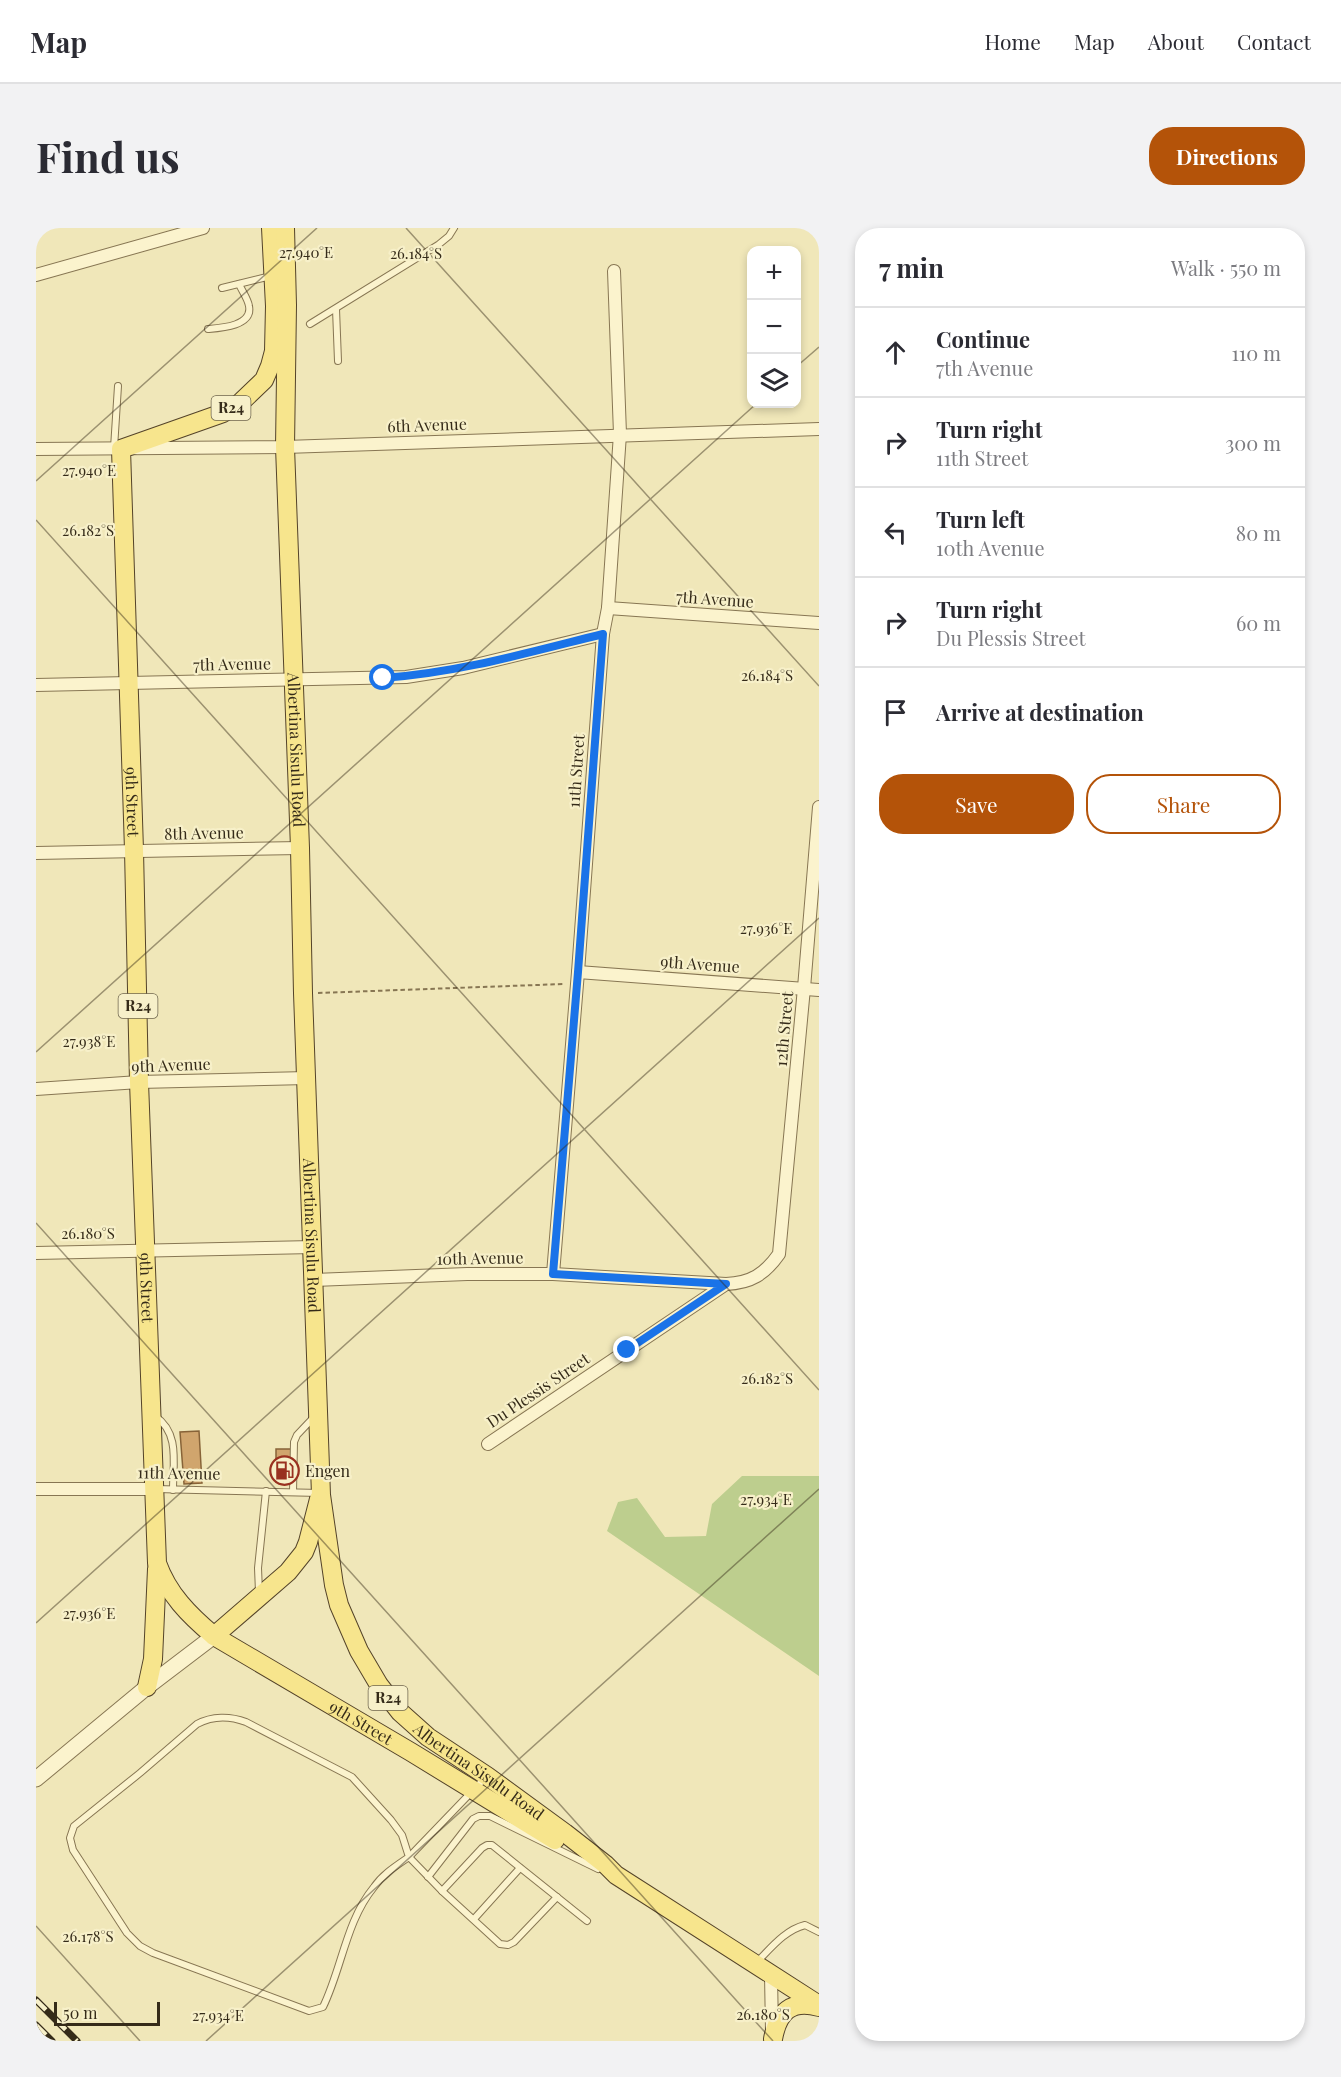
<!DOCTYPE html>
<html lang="en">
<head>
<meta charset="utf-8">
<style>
	:root { --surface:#fff; --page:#f2f2f3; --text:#2b2b33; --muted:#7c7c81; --line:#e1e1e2; --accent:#b45309 }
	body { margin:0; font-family:"Playfair Display",serif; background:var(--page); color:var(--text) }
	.controls { position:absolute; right:18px; top:18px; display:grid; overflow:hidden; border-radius:12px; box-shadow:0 3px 9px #0003 }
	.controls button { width:54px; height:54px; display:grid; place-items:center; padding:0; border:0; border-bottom:2px solid var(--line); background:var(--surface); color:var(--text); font:30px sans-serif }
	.scale { position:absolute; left:18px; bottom:15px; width:106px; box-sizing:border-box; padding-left:6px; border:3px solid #352b19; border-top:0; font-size:16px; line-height:21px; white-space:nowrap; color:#352b19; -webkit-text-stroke:4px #f7f0c9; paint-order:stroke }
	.stop { position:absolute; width:18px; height:18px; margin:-14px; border:4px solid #1a73e8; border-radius:50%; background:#fff }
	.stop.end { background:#1a73e8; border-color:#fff; box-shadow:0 2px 6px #0008 }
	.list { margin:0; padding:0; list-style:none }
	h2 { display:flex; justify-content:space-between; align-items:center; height:78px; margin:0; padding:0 24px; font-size:26px }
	h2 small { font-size:20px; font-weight:400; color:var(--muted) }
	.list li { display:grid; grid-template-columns:39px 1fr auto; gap:18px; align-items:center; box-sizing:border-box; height:90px; padding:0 24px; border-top:2px solid var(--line) }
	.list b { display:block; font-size:22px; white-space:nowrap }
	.list p { margin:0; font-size:20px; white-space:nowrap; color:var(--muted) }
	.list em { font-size:20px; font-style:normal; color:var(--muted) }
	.actions { display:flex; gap:12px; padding:18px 24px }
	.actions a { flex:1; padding:14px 0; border:2px solid var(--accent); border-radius:24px; text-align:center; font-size:21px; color:var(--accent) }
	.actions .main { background:var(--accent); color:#fff }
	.icon { flex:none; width:33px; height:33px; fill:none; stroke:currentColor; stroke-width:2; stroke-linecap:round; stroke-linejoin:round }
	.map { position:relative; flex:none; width:783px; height:1813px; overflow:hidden; border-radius:24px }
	header { display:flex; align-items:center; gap:36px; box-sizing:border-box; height:84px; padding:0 30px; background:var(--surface); border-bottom:2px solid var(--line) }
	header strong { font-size:28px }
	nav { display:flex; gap:33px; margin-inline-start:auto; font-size:21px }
	.intro { display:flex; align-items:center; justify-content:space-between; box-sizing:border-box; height:144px; padding:0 36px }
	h1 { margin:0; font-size:42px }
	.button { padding:15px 27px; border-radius:24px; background:var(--accent); color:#fff; font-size:21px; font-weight:700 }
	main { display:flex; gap:36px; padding:0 36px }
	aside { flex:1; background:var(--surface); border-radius:24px; box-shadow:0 3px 9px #0003 }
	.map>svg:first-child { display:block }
	.green { fill:#bdce8e }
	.building { fill:#d0a56d; stroke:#876338; stroke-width:1.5 }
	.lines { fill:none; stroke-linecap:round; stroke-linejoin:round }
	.service-casing { stroke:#877653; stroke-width:8 }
	.minor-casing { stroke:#877653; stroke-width:14 }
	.tertiary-casing { stroke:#877653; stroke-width:17 }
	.primary-casing { stroke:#544329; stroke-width:20 }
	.path { stroke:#877653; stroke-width:2; stroke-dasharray:4.5 3; stroke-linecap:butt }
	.service { stroke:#fbf3cd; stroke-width:6 }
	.minor { stroke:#fbf3cd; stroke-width:12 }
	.tertiary { stroke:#fbf3cd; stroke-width:15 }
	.primary { stroke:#f7e58d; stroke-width:18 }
	.rail-casing { stroke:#352b19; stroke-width:7 }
	.rail { stroke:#f7f0c9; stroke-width:4.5; stroke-dasharray:14; stroke-linecap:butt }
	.route { stroke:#1a73e8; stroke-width:8 }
	.ticks { fill:none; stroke:#352b19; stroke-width:1.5; stroke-opacity:0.45 }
	.labels { text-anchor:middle; stroke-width:4.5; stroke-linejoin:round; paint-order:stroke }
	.shield { fill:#f7f0c9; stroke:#6f664e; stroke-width:1.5 }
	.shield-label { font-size:15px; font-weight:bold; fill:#352b19 }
	.street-label { font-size:16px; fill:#352b19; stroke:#f7f0c9 }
	.poi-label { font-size:16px; fill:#352b19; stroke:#f7f0c9; text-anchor:start }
	.ticks-label { font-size:15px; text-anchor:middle; fill:#352b19; stroke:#f7f0c9; stroke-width:4.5; stroke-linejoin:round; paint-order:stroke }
</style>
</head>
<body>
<header>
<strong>Map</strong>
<nav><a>Home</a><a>Map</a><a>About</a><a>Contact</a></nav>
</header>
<div class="intro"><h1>Find us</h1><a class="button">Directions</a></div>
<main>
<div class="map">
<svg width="783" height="1813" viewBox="0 0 783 1813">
	<rect width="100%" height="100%" fill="#f0e7b9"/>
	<polygon class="green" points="706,1248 783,1248 783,1448 571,1303 582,1274 601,1270 629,1309 670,1308 676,1276"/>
	<g class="building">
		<polygon points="163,1203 166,1255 148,1256 144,1204"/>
		<rect x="240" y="1221" width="17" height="33"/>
	</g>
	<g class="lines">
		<defs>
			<g id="service">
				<polyline points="186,60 235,48"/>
				<polyline points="300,81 302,133"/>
				<polyline points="274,96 402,17 413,8 418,0"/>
				<path d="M172,101C185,100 217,98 213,78C212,71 206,63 203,56"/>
				<polyline points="78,220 82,158"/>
				<path d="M119,1188C144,1205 137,1235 137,1262"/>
				<polyline points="120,1261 284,1265"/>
				<polyline points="257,1264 258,1214 261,1207 278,1189"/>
				<polyline points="223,1364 222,1340 230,1263"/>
				<path d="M373,1629L366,1607L355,1592L316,1549L210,1494C194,1488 176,1488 161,1496L104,1545L38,1598L34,1610L37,1622L91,1705L104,1718L117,1725L273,1783L287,1779C306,1740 310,1693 338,1659C347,1646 360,1638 373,1629L406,1663L464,1716L472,1717L478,1714L521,1669"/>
				<polyline points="373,1629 450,1549"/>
				<polyline points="392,1649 437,1591 443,1588 454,1588 562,1641"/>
				<polyline points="406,1663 446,1620 451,1617 456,1617 551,1693"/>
				<polyline points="438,1691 484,1640"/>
				<path d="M721,1734C735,1720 749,1702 769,1697L783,1704"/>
			</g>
			<g id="minor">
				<polyline points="0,47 167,0"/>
				<polyline points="0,221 249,219 783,201"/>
				<polyline points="572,380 783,395"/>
				<polyline points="0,457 370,449 427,440 567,406"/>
				<polyline points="0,625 264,620"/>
				<polyline points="542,744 783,762"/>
				<polyline points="0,861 103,854 271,850"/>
				<polyline points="0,1025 277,1019"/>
				<polyline points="517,1046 542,744 567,406 572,380 584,206 578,43"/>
				<path d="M278,1052L431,1046H517L690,1056C715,1055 729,1046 743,1026L768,760L783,579"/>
				<polyline points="452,1216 690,1056"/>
				<polyline points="0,1261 117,1261"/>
				<polyline points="735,1747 736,1803"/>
			</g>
			<polyline id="tertiary" points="0,1551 111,1459 178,1408"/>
			<g id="primary">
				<path id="s1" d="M235,0L239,78L238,123L234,138L228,152L204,175L187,185L85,221L98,622L103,854L121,1335C132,1366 153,1387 178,1408L375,1524L519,1612"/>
				<path id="s2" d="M249,0L251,77L249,219L264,620L267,765L285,1267L298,1357L303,1377L323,1423L343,1457L364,1484L392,1509L451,1548L529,1605L570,1637L580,1647L783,1777"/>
				<polyline points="178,1408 252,1344 268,1324 272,1314 283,1271"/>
				<polyline points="111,1459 117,1431 121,1341"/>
				<path d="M737,1811C742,1784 755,1771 783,1779"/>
			</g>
		</defs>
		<use href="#service" class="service-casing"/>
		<use href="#minor" class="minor-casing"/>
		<use href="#tertiary" class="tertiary-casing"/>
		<use href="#primary" class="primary-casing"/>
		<polyline class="path" points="282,765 528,756"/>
		<use href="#service" class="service"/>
		<use href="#minor" class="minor"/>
		<use href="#tertiary" class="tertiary"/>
		<use href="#primary" class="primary"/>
		<defs>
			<g id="rail">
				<polyline points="0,1772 41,1813"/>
				<polyline points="0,1797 16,1813"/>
			</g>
		</defs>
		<use href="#rail" class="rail-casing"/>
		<use href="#rail" class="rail"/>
	</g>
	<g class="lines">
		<path class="route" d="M347,450C422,445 494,424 567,406L542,744L517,1046L690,1056L591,1122"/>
	</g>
	<path class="ticks" d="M370,0L783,458M760,139L783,119M0,253L281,0M0,292L783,1162M0,824L720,176M0,995L737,1813M0,1395L783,690M0,1698L104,1813M170,1813L783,1261"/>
	<defs>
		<symbol id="fuel-ring" viewBox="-11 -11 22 22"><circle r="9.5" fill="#f7f0c9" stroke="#993120" stroke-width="1.5"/><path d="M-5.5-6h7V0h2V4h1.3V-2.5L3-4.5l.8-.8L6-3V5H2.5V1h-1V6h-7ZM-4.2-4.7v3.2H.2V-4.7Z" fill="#993120"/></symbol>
	</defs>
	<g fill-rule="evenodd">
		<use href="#fuel-ring" x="232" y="1226" width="33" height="33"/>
	</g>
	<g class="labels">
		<g class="shield">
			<rect x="175.5" y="168" width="39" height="24" rx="4.5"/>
			<rect x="82.5" y="766" width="39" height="24" rx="4.5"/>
			<rect x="332.5" y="1458" width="39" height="24" rx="4.5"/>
		</g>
		<g class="shield-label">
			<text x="195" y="185">R24</text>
			<text x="102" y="783">R24</text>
			<text x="352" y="1475">R24</text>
		</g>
		<g class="street-label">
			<text transform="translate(391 197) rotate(-2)" y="6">6th Avenue</text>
			<text transform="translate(679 371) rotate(4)" y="6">7th Avenue</text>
			<text transform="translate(196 436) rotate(-1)" y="6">7th Avenue</text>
			<text dy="6" stroke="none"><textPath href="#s2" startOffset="522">Albertina Sisulu Road</textPath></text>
			<text transform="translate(540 543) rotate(-86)" y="6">11th Street</text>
			<text dy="6" stroke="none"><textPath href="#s1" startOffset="668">9th Street</textPath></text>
			<text transform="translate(168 605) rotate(-1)" y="6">8th Avenue</text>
			<text transform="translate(664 736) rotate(4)" y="6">9th Avenue</text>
			<text transform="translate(748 801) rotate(-85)" y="6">12th Street</text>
			<text transform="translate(135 837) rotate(-2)" y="6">9th Avenue</text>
			<text dy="6" stroke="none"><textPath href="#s2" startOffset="1008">Albertina Sisulu Road</textPath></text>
			<text transform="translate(444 1030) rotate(-1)" y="6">10th Avenue</text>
			<text dy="6" stroke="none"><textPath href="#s1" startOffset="1154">9th Street</textPath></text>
			<text transform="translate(502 1162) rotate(-34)" y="6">Du Plessis Street</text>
			<text transform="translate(143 1245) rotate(1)" y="6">11th Avenue</text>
			<text dy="6" stroke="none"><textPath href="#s1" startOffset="1694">9th Street</textPath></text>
			<text dy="6" stroke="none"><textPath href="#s2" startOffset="1602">Albertina Sisulu Road</textPath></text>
		</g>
		<g class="poi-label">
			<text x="269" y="1249">Engen</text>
		</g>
	</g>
	<g class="ticks-label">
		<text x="270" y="30">27.940°E</text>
		<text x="380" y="31">26.184°S</text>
		<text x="53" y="248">27.940°E</text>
		<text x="52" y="308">26.182°S</text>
		<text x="731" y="453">26.184°S</text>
		<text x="730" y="706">27.936°E</text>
		<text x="53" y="819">27.938°E</text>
		<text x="52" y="1011">26.180°S</text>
		<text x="731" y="1156">26.182°S</text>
		<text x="730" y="1277">27.934°E</text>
		<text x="53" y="1391">27.936°E</text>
		<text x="52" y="1714">26.178°S</text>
		<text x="727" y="1792">26.180°S</text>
		<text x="182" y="1793">27.934°E</text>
	</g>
</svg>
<div class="controls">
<button>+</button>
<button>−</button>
<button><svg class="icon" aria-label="layers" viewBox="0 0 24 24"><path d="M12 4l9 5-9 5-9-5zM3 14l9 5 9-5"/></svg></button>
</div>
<div class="scale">50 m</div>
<div class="stop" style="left:347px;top:450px"></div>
<div class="stop end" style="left:591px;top:1122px"></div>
</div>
<aside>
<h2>7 min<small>Walk · 550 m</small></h2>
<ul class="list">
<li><svg class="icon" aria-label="ahead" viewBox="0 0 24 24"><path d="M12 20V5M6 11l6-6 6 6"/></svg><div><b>Continue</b><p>7th Avenue</p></div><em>110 m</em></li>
<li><svg class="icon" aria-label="right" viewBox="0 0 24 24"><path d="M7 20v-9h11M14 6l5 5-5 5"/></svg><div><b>Turn right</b><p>11th Street</p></div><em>300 m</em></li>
<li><svg class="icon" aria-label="left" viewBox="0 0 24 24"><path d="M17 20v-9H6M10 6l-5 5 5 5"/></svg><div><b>Turn left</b><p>10th Avenue</p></div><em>80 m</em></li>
<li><svg class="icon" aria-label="right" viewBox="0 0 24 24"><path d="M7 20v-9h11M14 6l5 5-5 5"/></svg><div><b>Turn right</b><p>Du Plessis Street</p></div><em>60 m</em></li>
<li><svg class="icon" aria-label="arrive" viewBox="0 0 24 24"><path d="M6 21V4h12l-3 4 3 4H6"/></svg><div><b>Arrive at destination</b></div></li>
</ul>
<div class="actions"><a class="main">Save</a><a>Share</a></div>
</aside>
</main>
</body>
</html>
